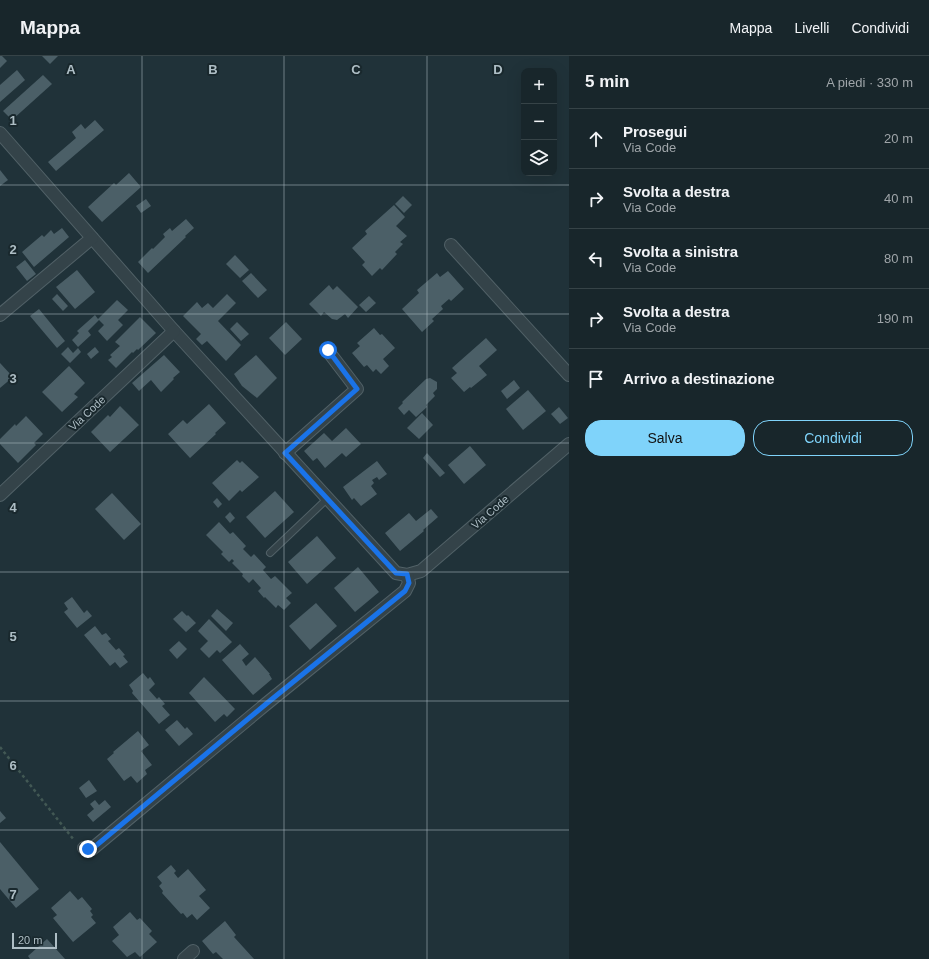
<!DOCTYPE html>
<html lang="it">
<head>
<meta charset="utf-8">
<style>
	:root { --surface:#18262b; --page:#253237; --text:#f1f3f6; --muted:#9fa5a9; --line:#364347; --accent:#7fd3fa }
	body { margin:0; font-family:Arial,sans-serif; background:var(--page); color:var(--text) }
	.controls { position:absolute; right:12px; top:12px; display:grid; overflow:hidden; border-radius:8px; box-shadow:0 4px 16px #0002 }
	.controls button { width:36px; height:36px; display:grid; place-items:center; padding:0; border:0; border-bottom:1px solid var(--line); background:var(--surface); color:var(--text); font:20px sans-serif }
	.scale { position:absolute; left:12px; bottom:10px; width:45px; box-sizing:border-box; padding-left:4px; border:2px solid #aebec5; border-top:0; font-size:11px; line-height:14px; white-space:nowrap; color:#aebec5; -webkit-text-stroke:3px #19282d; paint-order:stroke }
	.stop { position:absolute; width:12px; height:12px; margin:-9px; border:3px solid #1a73e8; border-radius:50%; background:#fff }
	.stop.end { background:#1a73e8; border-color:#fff; box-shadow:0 1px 4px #0008 }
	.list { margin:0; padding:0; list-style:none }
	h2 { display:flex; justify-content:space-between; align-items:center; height:52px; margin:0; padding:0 16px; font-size:17px }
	h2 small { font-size:13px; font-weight:400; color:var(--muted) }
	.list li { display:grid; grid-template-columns:26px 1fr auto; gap:12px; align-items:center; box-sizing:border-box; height:60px; padding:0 16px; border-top:1px solid var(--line) }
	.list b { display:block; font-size:15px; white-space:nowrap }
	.list p { margin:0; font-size:13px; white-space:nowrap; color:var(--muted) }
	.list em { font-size:13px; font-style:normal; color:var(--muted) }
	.actions { display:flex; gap:8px; padding:12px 16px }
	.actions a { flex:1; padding:9px 0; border:1px solid var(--accent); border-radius:16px; text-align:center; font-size:14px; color:var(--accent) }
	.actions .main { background:var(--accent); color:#111 }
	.icon { flex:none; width:22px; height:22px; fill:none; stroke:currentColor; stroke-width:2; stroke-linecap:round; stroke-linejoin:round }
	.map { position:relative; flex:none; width:569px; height:903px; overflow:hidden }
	header { display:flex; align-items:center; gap:24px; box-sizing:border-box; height:56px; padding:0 20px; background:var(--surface); border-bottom:1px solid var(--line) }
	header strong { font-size:19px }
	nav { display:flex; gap:22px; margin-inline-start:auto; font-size:14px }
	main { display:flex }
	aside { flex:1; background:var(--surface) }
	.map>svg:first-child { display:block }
	.building { fill:#4b5f67 }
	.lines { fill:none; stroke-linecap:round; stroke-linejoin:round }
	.service-casing { stroke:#516167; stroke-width:8 }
	.minor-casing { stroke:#516167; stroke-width:14 }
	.path { stroke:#425854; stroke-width:2.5; stroke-dasharray:3 3; stroke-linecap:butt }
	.service { stroke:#344349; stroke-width:6 }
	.minor { stroke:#344349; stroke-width:12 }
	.route { stroke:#1a73e8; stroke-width:5 }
	.grid { fill:none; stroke:#aebec5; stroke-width:1; stroke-opacity:0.55 }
	.labels { text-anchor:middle; stroke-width:4; stroke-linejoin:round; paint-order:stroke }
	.street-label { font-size:11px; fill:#aebec5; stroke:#19282d }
	.grid-label { font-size:13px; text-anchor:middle; font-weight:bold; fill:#aebec5; stroke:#19282d; stroke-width:4; stroke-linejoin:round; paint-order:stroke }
</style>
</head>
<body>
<header>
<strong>Mappa</strong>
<nav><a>Mappa</a><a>Livelli</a><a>Condividi</a></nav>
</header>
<main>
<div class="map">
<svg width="569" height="903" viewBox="0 0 569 903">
	<rect width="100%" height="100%" fill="#203239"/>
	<g class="building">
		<polygon points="0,0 2,0 7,5 0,12"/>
		<polygon points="42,0 58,0 50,8"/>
		<polygon points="17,14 25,24 0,46 0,29"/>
		<polygon points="43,19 52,28 12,64 3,55"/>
		<polygon points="95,64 104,74 56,115 48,106 76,82 72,76 81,68 85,73"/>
		<polygon points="0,114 8,124 0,130"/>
		<polygon points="129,117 141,131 102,166 88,151 114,127 116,129"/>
		<polygon points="403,140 412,149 404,157 395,148"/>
		<polygon points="146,143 151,150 141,157 136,150"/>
		<polygon points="394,149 405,161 396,170 407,180 400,186 403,188 395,196 397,198 382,214 380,212 372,220 362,209 365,206 352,192 367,178 365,175"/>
		<polygon points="186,163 194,172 185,180 186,181 148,217 138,206 152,192 153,193 165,181 163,178 170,172 172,175"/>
		<polygon points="62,172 69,181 34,211 22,196 42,179 44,181 51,174 54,178"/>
		<polygon points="235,199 249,214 240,222 226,208"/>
		<polygon points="25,204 36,218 27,225 16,211"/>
		<polygon points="77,214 95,236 75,253 56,231"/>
		<polygon points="448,215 464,233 451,245 449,243 441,250 443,253 432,263 434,265 422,276 402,253 419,237 417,234 437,217 440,221"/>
		<polygon points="251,217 267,234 258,242 242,225"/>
		<polygon points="329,229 333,234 337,230 358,251 348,262 345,258 337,264 332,263 324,256 321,260 309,248"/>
		<polygon points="57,238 68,250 63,255 52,243"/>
		<polygon points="227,238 236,247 218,265 241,289 226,305 207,285 202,289 196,283 201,278 183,260 197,246 202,252 208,247 213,252"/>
		<polygon points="369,240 376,247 366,256 359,249"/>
		<polygon points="117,244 128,254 118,264 123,269 107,285 98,275 104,269 99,264 88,275 91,279 78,291 72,284 79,277 77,275 95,259 98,263"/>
		<polygon points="39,253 65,285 57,292 30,260"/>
		<polygon points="140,261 156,277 138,294 137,293 133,297 132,296 116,312 108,304 112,301 110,299 120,290 115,286"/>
		<polygon points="237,266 249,278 241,285 230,273"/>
		<polygon points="286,266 302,283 285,299 269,282"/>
		<polygon points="374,272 380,279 382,278 395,292 383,303 389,310 381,318 376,313 373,316 367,309 364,311 352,297 360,290 357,287"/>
		<polygon points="486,282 497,294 479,310 487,319 471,332 470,331 464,336 451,322 457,317 452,312"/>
		<polygon points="68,291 73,297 78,292 81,296 70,307 61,298"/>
		<polygon points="95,291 99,296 91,303 87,298"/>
		<polygon points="164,299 180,316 173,322 174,323 161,336 151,324 139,335 132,327"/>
		<polygon points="256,299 277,322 257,342 242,330 234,318"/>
		<polygon points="0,307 13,321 0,332"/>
		<polygon points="69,310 85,327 74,338 78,341 62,356 42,336"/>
		<polygon points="430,322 437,326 437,333 433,337 435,340 426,349 427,351 416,361 409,354 404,359 398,352 403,347 402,346 426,323"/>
		<polygon points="514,324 520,332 507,343 501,335"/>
		<polygon points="528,334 546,355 523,374 506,353"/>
		<polygon points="209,348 226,367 215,377 216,378 190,402 168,378 183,364 187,368"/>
		<polygon points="120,350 139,369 110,396 91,376 108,359 110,361"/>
		<polygon points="559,351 568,362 560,368 551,358"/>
		<polygon points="422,357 433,369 419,383 407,372"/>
		<polygon points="26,360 43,378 34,387 36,389 18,407 0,388 0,383 15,368 16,370"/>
		<polygon points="346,372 361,388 346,401 342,397 325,412 317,402 313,405 304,395 324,377 332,385"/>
		<polygon points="470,390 486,409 464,428 448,409"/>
		<polygon points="427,397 445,417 440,421 423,402"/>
		<polygon points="237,404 240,407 242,405 259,421 242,436 240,434 229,445 212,427"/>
		<polygon points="377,405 387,418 379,424 377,421 372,424 374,427 371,430 377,438 361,450 354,442 352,444 343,431"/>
		<polygon points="275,435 294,456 265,482 246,461"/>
		<polygon points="112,437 141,468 124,484 95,453"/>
		<polygon points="217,442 222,448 218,452 213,446"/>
		<polygon points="431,453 438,461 423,474 424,475 400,495 385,477 409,457 416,465"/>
		<polygon points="230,456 235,462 230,467 225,461"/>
		<polygon points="219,466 230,478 233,476 246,490 243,493 251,501 254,498 266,511 263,514 271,523 275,520 292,537 286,542 291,547 284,554 278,549 276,552 265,541 264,542 258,535 261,532 253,523 249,527 242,520 243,518 232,507 234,505 232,503 229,506 221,498 223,496 206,479"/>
		<polygon points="317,480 336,502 307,528 288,506"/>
		<polygon points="358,511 379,536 355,556 334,532"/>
		<polygon points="72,541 84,557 87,554 92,560 77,572 64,556 68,553 64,547"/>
		<polygon points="316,547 337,570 310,594 289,570"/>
		<polygon points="217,553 233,567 226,575 211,560"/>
		<polygon points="182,555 187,560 188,559 196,567 186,576 173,563"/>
		<polygon points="209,563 232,586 220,597 217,594 209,602 200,593 208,585 198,575"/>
		<polygon points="95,570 102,579 106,577 111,583 108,585 116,594 119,592 125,599 123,600 128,606 120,612 115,606 110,610 84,579"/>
		<polygon points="179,585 187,593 177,603 169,594"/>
		<polygon points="240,588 249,598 242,604 246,610 255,601 270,618 269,618 272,623 253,639 222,604"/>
		<polygon points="143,617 148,623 150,621 155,628 149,634 157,643 159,641 165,648 162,650 170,659 159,668 132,637 133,635 129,629"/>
		<polygon points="204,621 235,653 227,661 224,658 215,666 189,637"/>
		<polygon points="177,664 185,673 187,671 193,678 179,690 165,674"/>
		<polygon points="138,675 149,689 141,695 152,709 145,714 147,718 137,727 131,720 124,725 107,703 114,697 113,696"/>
		<polygon points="89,724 97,735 86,742 79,732"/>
		<polygon points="95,744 99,749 105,744 111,751 93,766 87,759 94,753 90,748"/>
		<polygon points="0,755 6,762 0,767"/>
		<polygon points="0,786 39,833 16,852 0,833"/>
		<polygon points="171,809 176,815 174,817 178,822 188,813 206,834 199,840 210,852 197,864 192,858 187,862 183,857 181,858 162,837 163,835 159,830 162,827 157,821"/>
		<polygon points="70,835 78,844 82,841 92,853 90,855 93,859 91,861 96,867 73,886 53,862 57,859 51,852"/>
		<polygon points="130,856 137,864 140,862 152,875 149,878 157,886 140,901 135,896 127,901 112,885 119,879 113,871"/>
		<polygon points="225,865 236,879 234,881 254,903 223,903 216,896 213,898 202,885"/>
		<polygon points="47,883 65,903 30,903 28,900"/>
	</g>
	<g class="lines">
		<defs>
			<polyline id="service" points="270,497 328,442"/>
			<g id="minor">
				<polyline points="0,77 174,275 396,517 407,519 421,515 569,388"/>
				<polyline points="451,189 569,319"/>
				<polyline points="0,259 92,182"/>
				<polyline points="285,397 357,333 328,295"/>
				<polyline points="0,439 174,275"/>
				<polyline points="84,792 92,793 266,648 405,535 409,527 407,519"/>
				<polyline points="184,903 193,895"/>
			</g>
		</defs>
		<use href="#service" class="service-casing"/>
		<use href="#minor" class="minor-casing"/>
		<polyline class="path" points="0,691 74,784"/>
		<use href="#service" class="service"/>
		<use href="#minor" class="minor"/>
	</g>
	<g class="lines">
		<polyline class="route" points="88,793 92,793 266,648 405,535 409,527 407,518 396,517 285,397 357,333 328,294"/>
	</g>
	<path class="grid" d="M142,0V903M284,0V903M427,0V903M0,129H569M0,258H569M0,387H569M0,516H569M0,645H569M0,774H569"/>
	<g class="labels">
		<g class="street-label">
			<text transform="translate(87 357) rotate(-43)" y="4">Via Code</text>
			<text transform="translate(490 456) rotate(-41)" y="4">Via Code</text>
		</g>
	</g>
	<g class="grid-label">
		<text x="71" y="18">A</text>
		<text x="213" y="18">B</text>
		<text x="356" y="18">C</text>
		<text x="498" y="18">D</text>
		<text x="13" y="69">1</text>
		<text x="13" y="198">2</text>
		<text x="13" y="327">3</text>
		<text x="13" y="456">4</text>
		<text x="13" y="585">5</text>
		<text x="13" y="714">6</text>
		<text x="13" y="843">7</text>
	</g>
</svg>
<div class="controls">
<button>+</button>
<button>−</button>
<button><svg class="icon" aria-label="layers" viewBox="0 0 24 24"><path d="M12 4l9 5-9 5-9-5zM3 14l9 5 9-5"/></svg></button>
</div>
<div class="scale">20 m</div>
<div class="stop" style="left:328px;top:294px"></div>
<div class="stop end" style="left:88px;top:793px"></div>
</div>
<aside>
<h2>5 min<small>A piedi · 330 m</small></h2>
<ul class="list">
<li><svg class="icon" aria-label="ahead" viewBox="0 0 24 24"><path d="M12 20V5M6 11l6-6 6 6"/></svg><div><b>Prosegui</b><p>Via Code</p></div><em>20 m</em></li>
<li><svg class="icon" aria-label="right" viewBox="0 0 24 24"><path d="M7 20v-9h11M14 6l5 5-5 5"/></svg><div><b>Svolta a destra</b><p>Via Code</p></div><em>40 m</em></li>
<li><svg class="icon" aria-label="left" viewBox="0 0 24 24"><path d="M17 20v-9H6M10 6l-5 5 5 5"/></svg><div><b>Svolta a sinistra</b><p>Via Code</p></div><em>80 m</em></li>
<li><svg class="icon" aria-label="right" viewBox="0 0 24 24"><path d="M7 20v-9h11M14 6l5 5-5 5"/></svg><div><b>Svolta a destra</b><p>Via Code</p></div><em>190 m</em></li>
<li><svg class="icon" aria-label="arrive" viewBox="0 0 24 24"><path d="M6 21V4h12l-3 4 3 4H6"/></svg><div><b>Arrivo a destinazione</b></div></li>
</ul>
<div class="actions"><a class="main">Salva</a><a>Condividi</a></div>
</aside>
</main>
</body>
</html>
